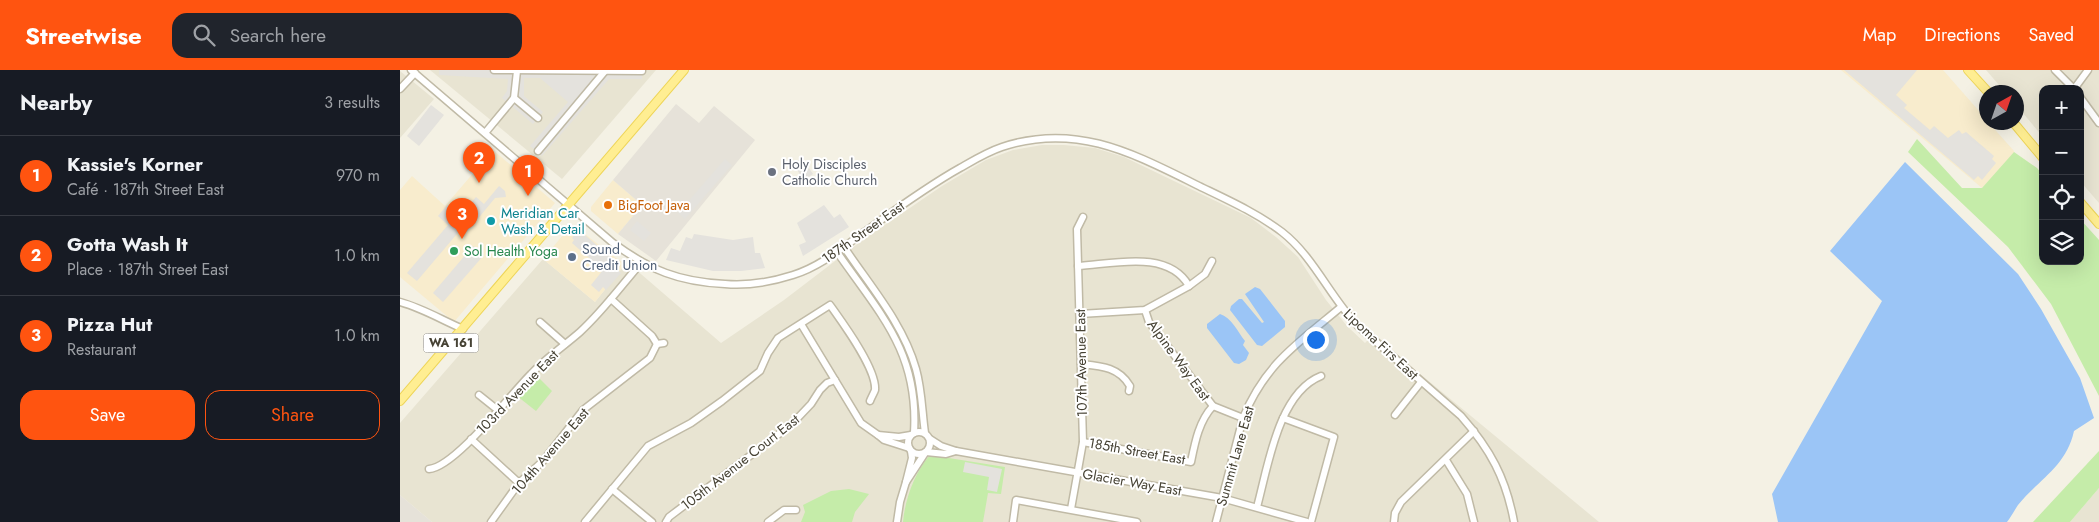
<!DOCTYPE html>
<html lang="en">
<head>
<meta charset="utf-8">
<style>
	:root { --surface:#171b24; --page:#20242c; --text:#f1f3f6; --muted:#9ea1a6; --line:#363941; --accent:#ff5410 }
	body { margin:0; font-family:Jost,sans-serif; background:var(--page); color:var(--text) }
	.controls { position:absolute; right:15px; top:15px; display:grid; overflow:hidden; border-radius:10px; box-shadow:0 5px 20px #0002 }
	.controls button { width:45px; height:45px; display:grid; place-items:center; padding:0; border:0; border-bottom:1px solid var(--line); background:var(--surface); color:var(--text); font:25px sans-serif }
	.compass { position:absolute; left:1579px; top:15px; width:45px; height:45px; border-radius:50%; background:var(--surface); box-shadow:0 5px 20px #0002; rotate:40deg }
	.you { position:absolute; left:915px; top:269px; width:18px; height:18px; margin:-12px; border:4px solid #fff; border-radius:50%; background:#1a73e8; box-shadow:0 0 0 8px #1a73e833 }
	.badge { display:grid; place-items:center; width:32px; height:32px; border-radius:50%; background:var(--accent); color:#fff; font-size:16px; font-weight:700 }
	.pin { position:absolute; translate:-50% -41px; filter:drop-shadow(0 1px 2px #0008) }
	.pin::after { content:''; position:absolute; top:26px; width:18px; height:15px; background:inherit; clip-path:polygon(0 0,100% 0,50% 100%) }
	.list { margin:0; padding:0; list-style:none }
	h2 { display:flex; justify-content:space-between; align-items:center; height:65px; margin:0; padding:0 20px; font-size:21px }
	h2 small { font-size:16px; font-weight:400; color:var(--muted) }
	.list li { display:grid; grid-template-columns:32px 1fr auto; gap:15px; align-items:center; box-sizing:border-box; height:80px; padding:0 20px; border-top:1px solid var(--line) }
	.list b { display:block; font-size:19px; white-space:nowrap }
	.list p { margin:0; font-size:16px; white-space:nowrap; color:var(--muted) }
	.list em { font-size:16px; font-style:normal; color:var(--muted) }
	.actions { display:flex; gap:10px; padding:15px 20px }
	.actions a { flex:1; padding:11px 0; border:1px solid var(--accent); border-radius:15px; text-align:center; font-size:18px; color:var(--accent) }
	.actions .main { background:var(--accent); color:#fff }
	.icon { flex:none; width:28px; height:28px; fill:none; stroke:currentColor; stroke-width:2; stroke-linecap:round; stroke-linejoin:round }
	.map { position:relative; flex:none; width:1699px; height:452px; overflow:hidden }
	header { display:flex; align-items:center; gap:30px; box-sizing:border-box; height:70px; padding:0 25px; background:var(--accent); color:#fff }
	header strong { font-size:24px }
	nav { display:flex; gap:28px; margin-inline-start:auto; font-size:18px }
	.search { width:350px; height:45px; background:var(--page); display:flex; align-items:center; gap:12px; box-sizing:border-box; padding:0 18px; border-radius:15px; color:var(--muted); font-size:19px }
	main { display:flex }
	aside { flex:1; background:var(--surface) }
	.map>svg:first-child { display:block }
	.residential { fill:#e8e4d2 }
	.commercial { fill:#f8eccd }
	.industrial { fill:#e6e2d9 }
	.green { fill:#c5eca9 }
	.parking { fill:#e4e2dd }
	.water { fill:#9bc5f6 }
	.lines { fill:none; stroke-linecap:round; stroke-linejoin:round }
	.minor-casing { stroke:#c0baa6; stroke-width:9 }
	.major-casing { stroke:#eed558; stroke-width:10 }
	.minor { stroke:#fff; stroke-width:6 }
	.major { stroke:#ffee92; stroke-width:8 }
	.worship-dot { fill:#6b7280; stroke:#fff; stroke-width:2 }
	.food-dot { fill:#e8710a; stroke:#fff; stroke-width:2 }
	.culture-dot { fill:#0f9aa8; stroke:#fff; stroke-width:2 }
	.leisure-dot { fill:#2e9e5b; stroke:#fff; stroke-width:2 }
	.service-dot { fill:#5c6f8a; stroke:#fff; stroke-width:2 }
	.labels { text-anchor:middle; stroke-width:4; stroke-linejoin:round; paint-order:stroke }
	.shield { fill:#fff; stroke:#7e7b71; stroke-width:1 }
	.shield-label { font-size:12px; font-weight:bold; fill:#464234 }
	.worship-label { font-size:14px; fill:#5b616d; stroke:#fff; text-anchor:start }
	.food-label { font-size:14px; fill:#c56008; stroke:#fff; text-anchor:start }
	.culture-label { font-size:14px; fill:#0d838f; stroke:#fff; text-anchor:start }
	.street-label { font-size:14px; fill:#464234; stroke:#fff }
	.service-label { font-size:14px; fill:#4e5e75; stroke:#fff; text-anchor:start }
	.leisure-label { font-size:14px; fill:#27864d; stroke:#fff; text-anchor:start }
</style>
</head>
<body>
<header>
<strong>Streetwise</strong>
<div class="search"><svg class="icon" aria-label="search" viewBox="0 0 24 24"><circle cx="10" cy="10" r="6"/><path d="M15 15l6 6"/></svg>Search here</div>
<nav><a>Map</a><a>Directions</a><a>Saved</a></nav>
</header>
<main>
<aside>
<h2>Nearby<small>3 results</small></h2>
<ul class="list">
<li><span class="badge">1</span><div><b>Kassie's Korner</b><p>Café · 187th Street East</p></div><em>970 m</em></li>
<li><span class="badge">2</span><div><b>Gotta Wash It</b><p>Place · 187th Street East</p></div><em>1.0 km</em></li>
<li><span class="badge">3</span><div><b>Pizza Hut</b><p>Restaurant</p></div><em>1.0 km</em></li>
</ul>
<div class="actions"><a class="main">Save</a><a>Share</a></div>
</aside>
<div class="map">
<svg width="1699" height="452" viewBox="0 0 1699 452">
	<rect width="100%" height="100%" fill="#f4f1e4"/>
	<g class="residential">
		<polygon points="30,0 256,0 162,109"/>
		<polygon points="1586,0 1699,0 1699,133 1680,111 1680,19 1643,19 1643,67 1617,36 1616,22 1605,22"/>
		<polygon points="0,1 34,29 0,68"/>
		<polygon points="642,75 664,75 695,78 724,87 851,148 876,167 898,187 926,230 947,256 965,273 973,265 1199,452 32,452 0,425 0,353 143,189 195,232 227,192 321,273 384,230 460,172 542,116 586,90 613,80"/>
		<polygon points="1699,418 1699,452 1670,452"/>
	</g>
	<g class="commercial">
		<polygon points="1441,0 1543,0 1586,49 1586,52 1589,53 1614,81 1614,84 1582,118"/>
		<polygon points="93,80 155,133 54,252 0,207 0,120 12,106 45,136"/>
		<polygon points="213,110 242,135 218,164 191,141 191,137"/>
		<polygon points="177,158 216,188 222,192 227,192 195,232 143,189 168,159"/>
	</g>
	<g class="industrial">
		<polygon points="276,34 299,53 314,36 355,70 256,191 218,164 242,135 213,110"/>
		<polygon points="0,425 32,452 0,452"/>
	</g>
	<g class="green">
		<polygon points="1517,69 1562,118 1582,118 1614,82 1637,98 1643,105 1643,191 1680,191 1680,149 1699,170 1699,326 1651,234 1608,177 1508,82"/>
		<polygon points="136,305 152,321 136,341 117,326"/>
		<polygon points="1699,381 1699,418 1670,452 1633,452"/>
		<path d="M530,385L605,397L601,424L588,423L583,452H503C505,429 515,402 530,385Z"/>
		<polygon points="449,419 469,424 455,442 452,452 401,452 405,442 403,435 431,421"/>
	</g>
	<g class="parking">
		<polygon points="37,0 242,0 242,9 209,9 142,86 130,76 168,32 140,8 124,8 124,26 143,42 133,54 102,28 107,21 108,9 39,5 39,0"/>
		<polygon points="1444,0 1517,0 1496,25 1507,35 1504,38 1530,60 1534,56 1548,68 1559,60 1562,64 1566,62 1594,86 1592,89 1596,93 1582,110 1578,106 1574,110"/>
		<polygon points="31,35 44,45 19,76 7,66"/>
		<polygon points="402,88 413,104 404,110 393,94"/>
		<polygon points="325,89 332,95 285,149 278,143"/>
		<polygon points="99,116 105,121 106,127 95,128 67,162 62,158 17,211 7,203 48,155 38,146 47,135 60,145 76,127 84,134"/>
		<polygon points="424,135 434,148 440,144 449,157 403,186 399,175 406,172 397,153"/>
		<polygon points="237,151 251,163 244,171 230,160"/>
		<polygon points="179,160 220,195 217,199 221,203 206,220 203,217 199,222 191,215 203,200 172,173 174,170 172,168"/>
		<polygon points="294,164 333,170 353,167 355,183 360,183 365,198 341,201 313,201 266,190 271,178 280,181 286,167 292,169"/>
		<polygon points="73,176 84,185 43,232 33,223"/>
		<polygon points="565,392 602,399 597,422 587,420 589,407 563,402"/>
	</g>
	<g class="water">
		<path d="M1505,92L1618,204L1641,239L1680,308L1694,348L1674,361C1666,397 1639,409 1618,435C1614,441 1611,447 1607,452H1378L1372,424L1482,231L1430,181Z"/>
		<polygon points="855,217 860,219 885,251 885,257 862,276 857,275 830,240 831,236 839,229 842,229 862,253 864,252 845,224"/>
		<path d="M820,244C831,247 838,262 845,271L843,275L849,283L846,290L839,294L834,293L807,258V254Z"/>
	</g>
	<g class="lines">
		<defs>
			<g id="minor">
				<path d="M11,0L213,173C250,200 279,212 325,214C348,216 371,212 393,205C419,197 441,179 463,163C495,140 526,117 560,98C574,90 587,82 602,77C677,52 734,84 799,116C828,130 857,143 882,162C914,187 930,227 958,256L1061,346C1090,379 1106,408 1114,452"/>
				<polyline points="94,0 242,1"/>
				<polyline points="1655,0 1674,19"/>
				<polyline points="0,19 15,3"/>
				<polyline points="1674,19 1688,0"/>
				<polyline points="1680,27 1699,53"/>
				<polyline points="114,28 138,48"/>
				<polyline points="85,63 114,28 117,1"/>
				<polyline points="138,81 205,1"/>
				<path d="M444,177C470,216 503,253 516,299C522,320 522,342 525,363"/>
				<path d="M437,182C480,244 519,282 514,363"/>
				<path d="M678,196C713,194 768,179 789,216"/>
				<polyline points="211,229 252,266 257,274 264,273"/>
				<path d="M0,232C22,238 42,250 63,259"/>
				<polyline points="745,240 749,252 813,336 843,348"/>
				<polyline points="680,244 745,240 789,216 805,204 812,191"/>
				<polyline points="140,252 165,274"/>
				<polyline points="401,254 461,353 478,365"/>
				<path d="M681,294C701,296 719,297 730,316L729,321"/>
				<polyline points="79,325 99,341"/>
				<polyline points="995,345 1021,312"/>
				<polyline points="883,348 934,367 911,452"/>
				<circle cx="519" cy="373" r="11"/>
				<polyline points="71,369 119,413"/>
				<path d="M683,372L791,392C795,372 799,351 813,336"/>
				<polyline points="509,378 484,370 478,365 499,367 511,365"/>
				<polyline points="511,381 512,388 506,412 525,383"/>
				<polyline points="556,381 822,428 907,452"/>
				<polyline points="526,382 546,384 556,381 541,376 530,369"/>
				<polyline points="1046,390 1067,424 1074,452"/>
				<path d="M29,399C55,397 110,325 131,304C146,288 164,276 180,262C203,241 221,216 241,193"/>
				<polyline points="212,419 252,452"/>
				<path d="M857,437C868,397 878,323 921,306"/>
				<polyline points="671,439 683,372 677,159 683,147"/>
				<polyline points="91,452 119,413 143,391 183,340 250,288 257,274"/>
				<path d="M185,452L248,376L291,353L322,331L360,301L368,283L378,268L430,235C442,252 477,299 475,320C474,323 471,328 470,331"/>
				<polyline points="266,452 269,447 392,354 411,334 420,320 427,313 435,310"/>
				<polyline points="368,452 384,440 396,440"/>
				<polyline points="497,452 500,432 506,412"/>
				<polyline points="613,452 616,430 737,452"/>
				<path d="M816,452L843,348C865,294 898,273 941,237"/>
				<polyline points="994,452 995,443 1001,432 1074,361"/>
			</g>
			<g id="major">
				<polyline points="1568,0 1588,22"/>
				<polyline points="1613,52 1643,88"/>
				<polyline points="1680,132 1699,154"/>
				<polyline points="0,331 284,0"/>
			</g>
		</defs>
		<use href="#minor" class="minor-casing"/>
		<use href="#major" class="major-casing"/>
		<use href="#minor" class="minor"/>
		<use href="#major" class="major"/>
	</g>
	<circle class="worship-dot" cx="372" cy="102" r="5"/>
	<circle class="food-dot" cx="208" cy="135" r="5"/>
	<circle class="culture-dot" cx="91" cy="151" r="5"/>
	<circle class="leisure-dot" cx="54" cy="181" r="5"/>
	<circle class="service-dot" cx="172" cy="187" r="5"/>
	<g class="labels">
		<rect class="shield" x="23.5" y="263.5" width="55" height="19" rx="4"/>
		<g class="shield-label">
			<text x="51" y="277">WA 161</text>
		</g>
		<g class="worship-label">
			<text x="382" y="99">Holy Disciples<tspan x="382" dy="16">Catholic Church</tspan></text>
		</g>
		<g class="food-label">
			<text x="218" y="140">BigFoot Java</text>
		</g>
		<g class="culture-label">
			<text x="101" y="148">Meridian Car<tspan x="101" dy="16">Wash &amp; Detail</tspan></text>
		</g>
		<g class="street-label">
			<text transform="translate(463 162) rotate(-35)" y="5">187th Street East</text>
			<text transform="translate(981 274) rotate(43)" y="5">Lipoma Firs East</text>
			<text transform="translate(779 290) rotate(54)" y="5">Alpine Way East</text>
			<text transform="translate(681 293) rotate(-91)" y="5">107th Avenue East</text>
			<text transform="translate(117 322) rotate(-46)" y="5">103rd Avenue East</text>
			<text transform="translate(150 381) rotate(-49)" y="5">104th Avenue East</text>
			<text transform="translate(737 381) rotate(10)" y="5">185th Street East</text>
			<text transform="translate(835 386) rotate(-74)" y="5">Summit Lane East</text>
			<text transform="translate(340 392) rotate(-38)" y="5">105th Avenue Court East</text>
			<text transform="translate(732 412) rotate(10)" y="5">Glacier Way East</text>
		</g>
		<g class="service-label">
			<text x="182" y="184">Sound<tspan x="182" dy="16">Credit Union</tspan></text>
		</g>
		<g class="leisure-label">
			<text x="64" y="186">Sol Health Yoga</text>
		</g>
	</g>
</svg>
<div class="controls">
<button>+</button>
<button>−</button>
<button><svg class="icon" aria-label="locate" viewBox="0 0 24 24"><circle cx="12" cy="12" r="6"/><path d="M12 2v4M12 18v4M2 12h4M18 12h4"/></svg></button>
<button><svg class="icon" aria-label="layers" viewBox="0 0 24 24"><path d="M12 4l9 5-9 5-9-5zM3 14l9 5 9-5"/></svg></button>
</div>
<svg class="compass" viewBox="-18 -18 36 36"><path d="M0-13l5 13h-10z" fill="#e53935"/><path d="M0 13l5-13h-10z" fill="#9ea1a6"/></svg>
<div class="you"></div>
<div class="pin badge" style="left:128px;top:126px">1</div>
<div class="pin badge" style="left:79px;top:113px">2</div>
<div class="pin badge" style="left:62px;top:169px">3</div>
</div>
</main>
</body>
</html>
